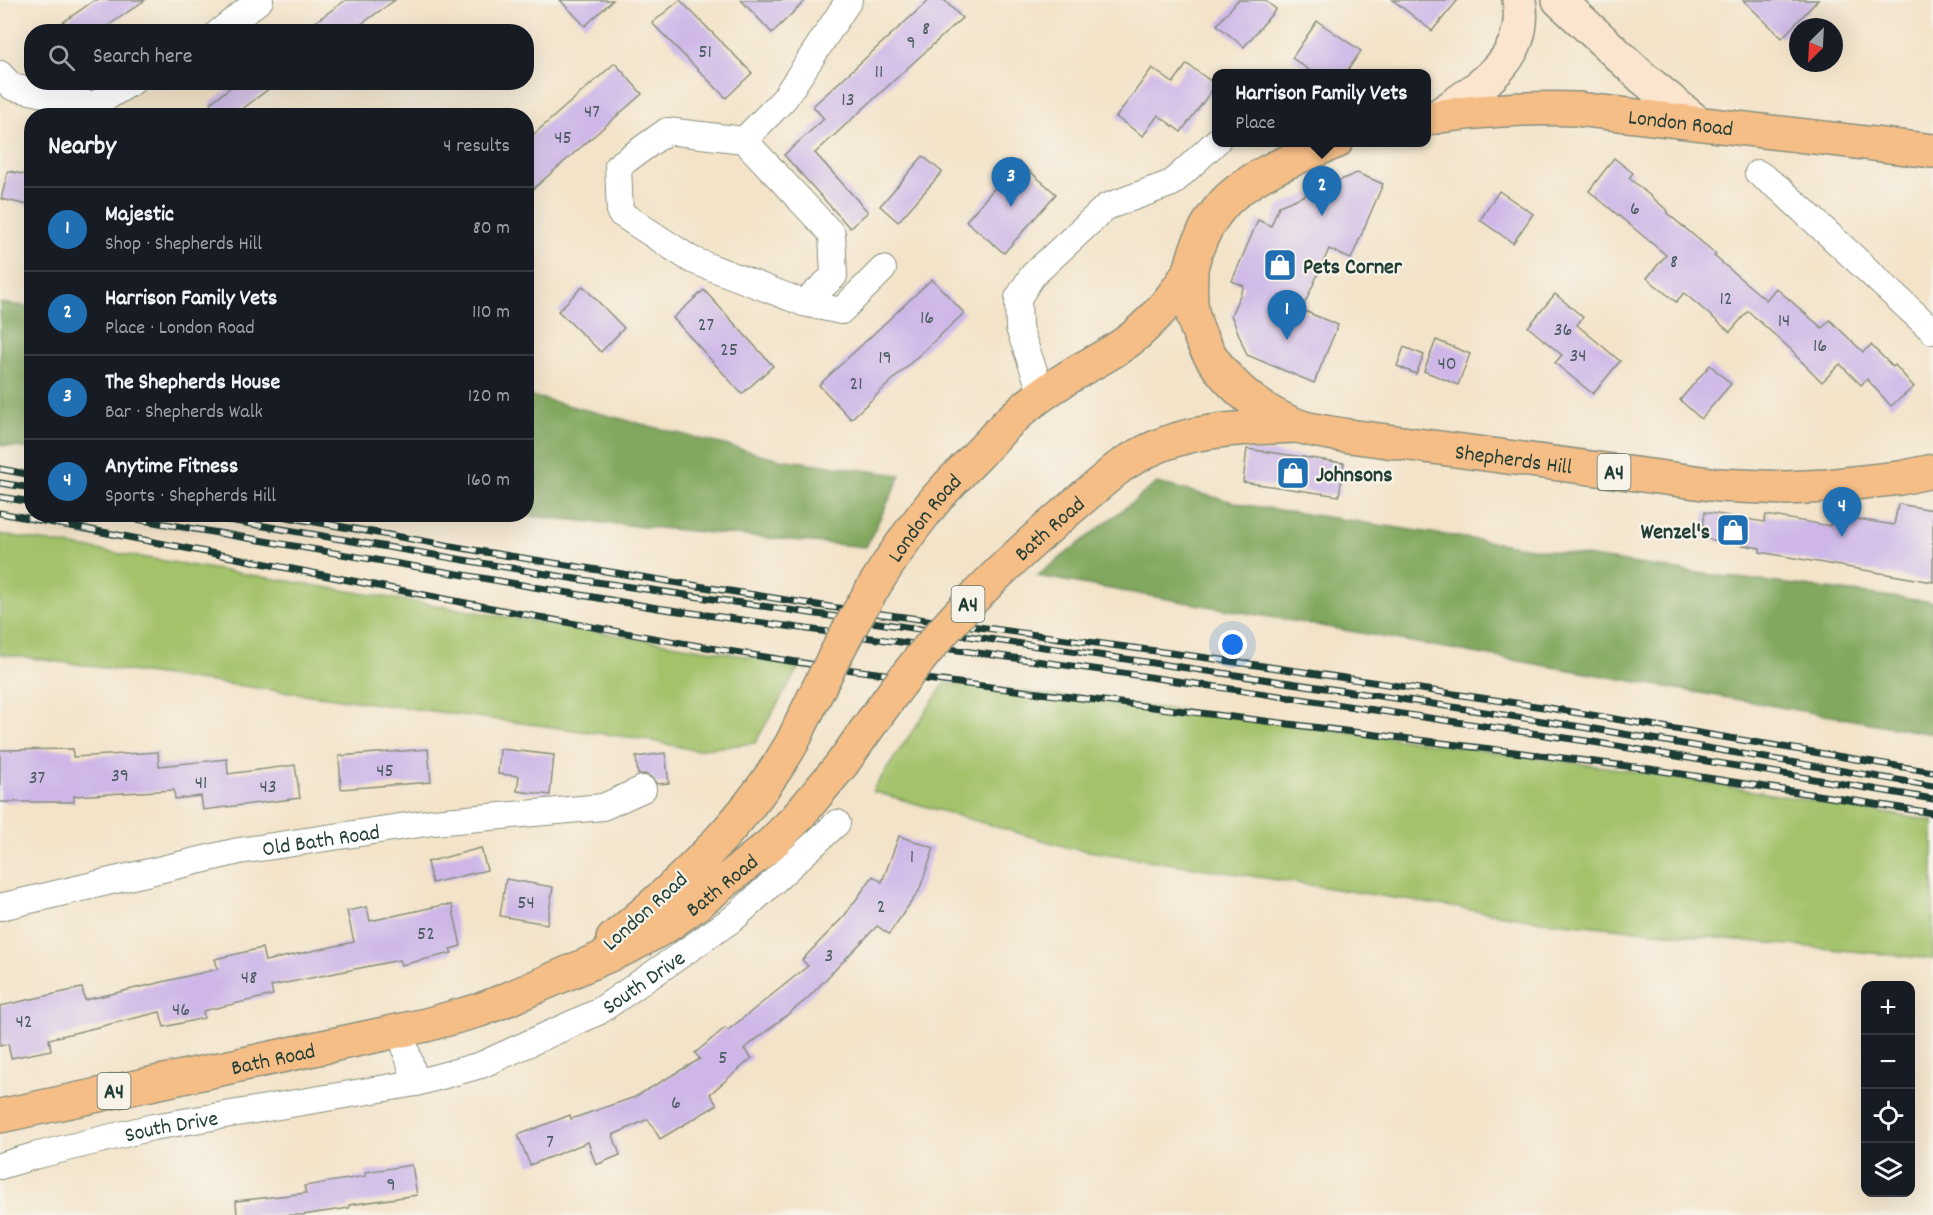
<!DOCTYPE html>
<html lang="en">
<head>
<meta charset="utf-8">
<style>
	:root { --surface:#171b24; --page:#242831; --text:#f1f3f6; --muted:#9ea1a6; --line:#363941; --accent:#1f6fb2 }
	body { margin:0; font-family:Dekko,sans-serif; background:var(--page); color:var(--text) }
	.controls { position:absolute; right:18px; bottom:18px; display:grid; overflow:hidden; border-radius:12px; box-shadow:0 6px 24px #0002 }
	.controls button { width:54px; height:54px; display:grid; place-items:center; padding:0; border:0; border-bottom:2px solid var(--line); background:var(--surface); color:var(--text); font:30px sans-serif }
	.compass { position:absolute; left:1789px; top:18px; width:54px; height:54px; border-radius:50%; background:var(--surface); box-shadow:0 6px 24px #0002; rotate:204deg }
	.you { position:absolute; left:1233px; top:645px; width:21px; height:21px; margin:-15px; border:4px solid #fff; border-radius:50%; background:#1a73e8; box-shadow:0 0 0 9px #1a73e833 }
	.badge { display:grid; place-items:center; width:39px; height:39px; border-radius:50%; background:var(--accent); color:#fff; font-size:20px; font-weight:700 }
	.pin { position:absolute; translate:-50% -50px; filter:drop-shadow(0 2px 3px #0008) }
	.pin::after { content:''; position:absolute; top:32px; width:21px; height:18px; background:inherit; clip-path:polygon(0 0,100% 0,50% 100%) }
	.popup { position:absolute; left:1212px; top:69px; width:219px; height:78px; box-sizing:border-box; display:grid; place-content:center; border-radius:12px; background:var(--surface); filter:drop-shadow(0 2px 4px #0005); font-size:20px; white-space:nowrap; color:var(--muted) }
	.popup b { font-size:22px; color:var(--text) }
	.popup::after { content:''; position:absolute; left:50%; top:100%; margin-left:-12px; border:12px solid transparent; border-top-color:var(--surface) }
	.list { margin:0; padding:0; list-style:none }
	h2 { display:flex; justify-content:space-between; align-items:center; height:78px; margin:0; padding:0 24px; font-size:26px }
	h2 small { font-size:20px; font-weight:400; color:var(--muted) }
	.list li { display:grid; grid-template-columns:39px 1fr auto; gap:18px; align-items:center; box-sizing:border-box; height:84px; padding:0 24px; border-top:2px solid var(--line) }
	.list b { display:block; font-size:22px; white-space:nowrap }
	.list p { margin:0; font-size:20px; white-space:nowrap; color:var(--muted) }
	.list em { font-size:20px; font-style:normal; color:var(--muted) }
	.icon { flex:none; width:33px; height:33px; fill:none; stroke:currentColor; stroke-width:2; stroke-linecap:round; stroke-linejoin:round }
	.map { position:relative; flex:none; width:1933px; height:1215px; overflow:hidden }
	.search { position:absolute; background:var(--surface); box-shadow:0 6px 24px #0002; left:24px; top:24px; width:510px; height:66px; display:flex; align-items:center; gap:15px; box-sizing:border-box; padding:0 21px; border-radius:24px; color:var(--muted); font-size:22px }
	.panel { position:absolute; background:var(--surface); box-shadow:0 6px 24px #0002; left:24px; top:108px; width:510px; height:414px; border-radius:24px }
	.map>svg:first-child { display:block }
	.green { fill:#a3c26a; stroke:#61804f; stroke-width:1.5 }
	.forest { fill:#82a85e; stroke:#507249; stroke-width:1.5 }
	.building { fill:#ceb7e8 }
	.lines { fill:none; stroke-linecap:round; stroke-linejoin:round }
	.street-casing { stroke:#89907e; stroke-width:28 }
	.secondary-casing { stroke:#89907e; stroke-width:36 }
	.primary-casing { stroke:#89907e; stroke-width:36 }
	.street { stroke:#fff; stroke-width:26 }
	.secondary { stroke:#fbe5cf; stroke-width:33 }
	.primary { stroke:#f6be87; stroke-width:33 }
	.rail-casing { stroke:#1f3d34; stroke-width:7 }
	.rail { stroke:#f7f3e8; stroke-width:4.5; stroke-dasharray:14; stroke-linecap:butt }
	.primary-bridge-casing { stroke:#89907e; stroke-width:36; stroke-linecap:butt }
	.primary-bridge { stroke:#f6be87; stroke-width:33 }
	.labels { text-anchor:middle; stroke-width:4.5; stroke-linejoin:round; paint-order:stroke }
	.number-label { font-size:20px; fill:#4b5c61 }
	.shield { fill:#f7f3e8; stroke:#60746a; stroke-width:1.5 }
	.shield-label { font-size:21px; font-weight:bold; fill:#1f3d34 }
	.street-label { font-size:22px; fill:#1f3d34; stroke:#f7f3e8 }
	.poi-label { font-size:22px; font-weight:bold; fill:#1f3d34; stroke:#f7f3e8; text-anchor:start }
</style>
</head>
<body>
<div class="map">
<svg width="1933" height="1215" viewBox="0 0 1933 1215">
	<rect width="100%" height="100%" fill="#f7f3e8"/>
	<filter id="ink" filterUnits="userSpaceOnUse"><feTurbulence type="fractalNoise" baseFrequency=".0167" numOctaves="2"/><feDisplacementMap in="SourceGraphic" scale="12" xChannelSelector="R" yChannelSelector="G"/><feConvolveMatrix kernelMatrix="1 2 1 2 8 2 1 2 1" color-interpolation-filters="sRGB"/></filter>
	<filter id="wash" filterUnits="userSpaceOnUse"><feTurbulence type="fractalNoise" baseFrequency=".008" numOctaves="4" result="noise"/><feDisplacementMap in="SourceGraphic" scale="24" xChannelSelector="R" yChannelSelector="G"/><feGaussianBlur stdDeviation="1.35" result="paint"/><feColorMatrix in="noise" values="0 0 0 0 0 0 0 0 0 0 0 0 0 0 0 0 0 1.4 0 .05"/><feComposite in="paint" operator="in"/></filter>
	<g filter="url(#wash)">
		<rect width="100%" height="100%" fill="#f3e3c9"/>
		<g class="green">
			<polygon points="0,534 800,665 755,743 694,750 643,739 0,654"/>
			<polygon points="945,683 1248,718 1634,771 1933,821 1933,959 1543,921 1070,848 872,791"/>
		</g>
		<g class="forest">
			<polygon points="0,303 31,307 31,449 0,445"/>
			<polygon points="527,395 780,459 901,475 866,547 519,515 526,514"/>
			<polygon points="1157,483 1246,505 1705,574 1933,602 1933,734 1037,576"/>
		</g>
		<g id="blocks">
			<g class="building">
				<polygon points="95,0 145,0 99,32 49,32"/>
				<polygon points="346,0 395,0 350,32 301,32"/>
				<polygon points="560,0 613,0 585,26"/>
				<polygon points="680,0 752,73 726,98 652,23"/>
				<polygon points="741,0 806,0 772,33"/>
				<polygon points="929,0 944,0 962,18 815,153 868,212 850,228 784,155 824,119 813,106"/>
				<polygon points="1238,0 1264,0 1276,9 1244,47 1217,25"/>
				<polygon points="1393,0 1458,0 1432,31"/>
				<polygon points="1743,0 1818,0 1782,38"/>
				<polygon points="1317,21 1361,51 1345,74 1315,74 1292,58"/>
				<polygon points="615,63 642,94 526,195 526,141"/>
				<polygon points="1187,64 1216,85 1181,132 1158,115 1143,136 1116,117 1152,68 1173,83"/>
				<polygon points="238,82 278,82 233,116 219,116 210,103"/>
				<polygon points="923,156 942,172 898,222 880,206"/>
				<polygon points="1614,158 1633,173 1629,178 1668,211 1667,213 1716,254 1714,256 1766,300 1776,288 1822,328 1830,320 1863,352 1871,345 1893,367 1895,365 1914,387 1891,406 1867,379 1861,385 1840,364 1822,382 1795,355 1796,354 1748,311 1730,332 1684,293 1676,302 1647,278 1666,255 1589,191"/>
				<polygon points="1018,161 1056,194 1004,253 966,221"/>
				<polygon points="8,171 32,176 32,206 1,199"/>
				<polygon points="1357,173 1383,184 1351,259 1329,249 1302,310 1338,325 1314,383 1247,355 1231,315 1244,286 1232,281 1258,220 1271,226 1279,206"/>
				<polygon points="1499,191 1533,214 1513,243 1480,220"/>
				<polygon points="932,279 964,313 851,419 819,385"/>
				<polygon points="583,286 624,328 601,352 558,311"/>
				<polygon points="704,290 773,366 742,394 673,318"/>
				<polygon points="1555,294 1583,317 1577,325 1620,361 1593,394 1555,363 1562,355 1528,327"/>
				<polygon points="1436,340 1470,354 1458,385 1424,371"/>
				<polygon points="1404,347 1424,355 1416,374 1397,366"/>
				<polygon points="1710,365 1731,384 1701,419 1680,400"/>
				<polygon points="1247,449 1344,463 1339,496 1243,482"/>
				<polygon points="1898,504 1933,510 1933,582 1760,552 1760,548 1701,538 1705,512 1764,522 1766,515 1830,526 1832,515 1894,525"/>
				<polygon points="73,749 73,757 158,752 159,766 227,759 228,774 295,765 300,798 203,810 201,796 175,799 174,790 74,796 74,802 0,802 0,750"/>
				<polygon points="428,749 431,782 341,789 339,756"/>
				<polygon points="500,749 554,755 550,795 517,791 519,776 498,774"/>
				<polygon points="665,753 669,783 657,784 651,777 645,774 638,775 636,757"/>
				<polygon points="899,836 934,848 919,891 889,934 877,926 807,999 744,1049 752,1058 710,1094 717,1105 660,1139 648,1119 613,1135 620,1155 596,1165 588,1142 530,1165 518,1135 570,1115 571,1119 635,1097 700,1059 695,1053 725,1028 728,1030 808,966 802,960 845,915 873,876 882,882"/>
				<polygon points="481,848 487,870 432,883 427,862"/>
				<polygon points="506,879 553,887 547,924 500,916"/>
				<polygon points="443,905 452,905 461,946 450,949 452,953 401,965 400,960 271,986 273,995 203,1011 204,1018 164,1027 160,1012 49,1039 51,1050 11,1058 8,1044 0,1046 0,1006 82,988 85,1000 218,969 215,959 262,948 265,961 354,942 347,911 367,907 370,921"/>
				<polygon points="412,1165 417,1195 349,1205 349,1208 302,1215 237,1215 236,1201 306,1193 304,1186 366,1176 365,1172"/>
			</g>
		</g>
	</g>
	<g filter="url(#ink)">
		<use href="#blocks" fill-opacity="0" stroke="#89907e" stroke-width="1.5"/>
		<g class="lines">
			<defs>
				<g id="street">
					<polyline points="219,32 260,0"/>
					<polyline points="0,74 12,87 94,105 132,82"/>
					<polygon points="667,131 744,140 832,234 834,276 804,303 692,260 620,213 618,166"/>
					<polyline points="744,140 784,99 849,0"/>
					<polyline points="1758,173 1780,189 1933,331"/>
					<polyline points="804,303 841,311 883,269"/>
					<polyline points="1042,394 1019,328 1018,298 1032,276 1106,207 1172,183 1217,141"/>
					<path id="s1" d="M0,907L239,851L433,822L603,807L643,789"/>
					<polyline points="400,1030 416,1083"/>
					<path id="s2" d="M0,1166L34,1156L153,1127L416,1083L481,1065L598,1012L734,918L837,823"/>
				</g>
				<g id="secondary">
					<polyline points="1559,0 1643,78 1697,122"/>
					<path d="M1436,117C1477,88 1530,60 1519,0"/>
				</g>
				<g id="primary">
					<path id="s3" d="M1427,118C1472,111 1531,107 1577,109L1933,151"/>
					<path id="s4" d="M1191,269C1191,284 1189,300 1193,315C1205,365 1249,407 1296,425C1310,431 1327,432 1342,435L1718,485L1786,488L1827,486L1900,478L1933,471"/>
					<path d="M989,443C1015,412 1045,391 1080,370C1100,359 1121,348 1138,333C1157,316 1177,293 1190,270C1193,263 1194,255 1197,248C1202,235 1210,220 1219,209C1245,176 1298,157 1336,142"/>
					<path d="M1118,468C1176,428 1228,429 1295,426"/>
					<path d="M613,939C681,883 748,819 792,743"/>
					<path id="s5" d="M0,1116L426,1025L480,1010L508,999L630,946L666,926L697,904L771,844L795,820L842,764"/>
				</g>
			</defs>
			<use href="#street" class="street-casing"/>
			<use href="#secondary" class="secondary-casing"/>
			<use href="#primary" class="primary-casing"/>
			<use href="#street" class="street"/>
			<use href="#secondary" class="secondary"/>
			<use href="#primary" class="primary"/>
			<defs>
				<g id="rail">
					<polyline points="0,469 32,475"/>
					<polyline points="0,483 32,488"/>
					<polyline points="0,497 32,502"/>
					<path d="M0,513C277,563 551,625 829,667L1643,768L1933,813"/>
					<polyline points="107,514 657,608 1122,673 1593,742 1933,799"/>
					<polyline points="193,514 576,579 1414,701 1588,728 1933,786"/>
					<polyline points="270,514 485,552 830,607 1215,659 1543,707 1933,772"/>
				</g>
			</defs>
			<use href="#rail" class="rail-casing"/>
			<use href="#rail" class="rail"/>
			<defs>
				<g id="primary-bridge">
					<path id="s6" d="M792,743C830,663 869,584 924,514C943,488 967,467 989,443"/>
					<path id="s7" d="M842,764C878,713 914,662 957,616C1006,562 1062,515 1118,468"/>
				</g>
			</defs>
			<use href="#primary-bridge" class="primary-bridge-casing"/>
			<use href="#primary-bridge" class="primary-bridge"/>
		</g>
	</g>
	<defs>
		<symbol id="shop-square" viewBox="-11 -11 22 22"><rect x="-9" y="-9" width="18" height="18" rx="4" fill="#1f6fb2" stroke="#f7f3e8"/><path d="M-5-2.5h2.3a2.7 3.5 0 0 1 5.4 0H5L5.5 6h-11ZM-1.5-2.5h3a1.5 2.3 0 0 0-3 0Z" fill="#fff"/></symbol>
	</defs>
	<g fill-rule="evenodd">
		<use href="#shop-square" x="1261" y="246" width="38" height="38"/>
		<use href="#shop-square" x="1274" y="454" width="38" height="38"/>
		<use href="#shop-square" x="1714" y="511" width="38" height="38"/>
	</g>
	<g class="labels">
		<g class="number-label">
			<text x="926" y="34">8</text>
			<text x="911" y="48">9</text>
			<text x="705" y="57">51</text>
			<text x="879" y="77">11</text>
			<text x="848" y="105">13</text>
			<text x="592" y="117">47</text>
			<text x="563" y="143">45</text>
			<text x="1635" y="214">6</text>
			<text x="1674" y="267">8</text>
			<text x="1726" y="304">12</text>
			<text x="927" y="323">16</text>
			<text x="1784" y="326">14</text>
			<text x="706" y="330">27</text>
			<text x="1563" y="335">36</text>
			<text x="1820" y="351">16</text>
			<text x="729" y="355">25</text>
			<text x="1578" y="361">34</text>
			<text x="885" y="363">19</text>
			<text x="1447" y="369">40</text>
			<text x="856" y="389">21</text>
			<text x="385" y="776">45</text>
			<text x="120" y="781">39</text>
			<text x="37" y="783">37</text>
			<text x="201" y="788">41</text>
			<text x="268" y="792">43</text>
			<text x="912" y="862">1</text>
			<text x="526" y="908">54</text>
			<text x="881" y="912">2</text>
			<text x="426" y="939">52</text>
			<text x="829" y="961">3</text>
			<text x="249" y="983">48</text>
			<text x="181" y="1015">46</text>
			<text x="24" y="1027">42</text>
			<text x="723" y="1063">5</text>
			<text x="676" y="1108">6</text>
			<text x="550" y="1147">7</text>
			<text x="391" y="1190">9</text>
		</g>
		<g class="shield">
			<rect x="1597.5" y="454" width="33" height="36" rx="4.5"/>
			<rect x="951.5" y="586" width="33" height="36" rx="4.5"/>
			<rect x="97.5" y="1073" width="33" height="36" rx="4.5"/>
		</g>
		<g class="shield-label">
			<text x="1614" y="479">A4</text>
			<text x="968" y="611">A4</text>
			<text x="114" y="1098">A4</text>
		</g>
		<g class="street-label">
			<text dy="8" stroke="none"><textPath href="#s3" startOffset="255">London Road</textPath></text>
			<text dy="8" stroke="none"><textPath href="#s4" startOffset="423">Shepherds Hill</textPath></text>
			<text dy="8" stroke="none"><textPath href="#s6" startOffset="262">London Road</textPath></text>
			<text dy="8" stroke="none"><textPath href="#s7" startOffset="315">Bath Road</textPath></text>
			<text dy="8" stroke="none"><textPath href="#s1" startOffset="328">Old Bath Road</textPath></text>
			<text dy="8" stroke="none"><textPath href="#s5" startOffset="765">Bath Road</textPath></text>
			<text transform="translate(644 910) rotate(-42)" y="8">London Road</text>
			<text dy="8" stroke="none"><textPath href="#s2" startOffset="675">South Drive</textPath></text>
			<text dy="8" stroke="none"><textPath href="#s5" startOffset="279">Bath Road</textPath></text>
			<text dy="8" stroke="none"><textPath href="#s2" startOffset="176">South Drive</textPath></text>
		</g>
		<g class="poi-label">
			<text x="1303" y="273">Pets Corner</text>
			<text x="1316" y="481">Johnsons</text>
			<text x="1710" y="538" text-anchor="end">Wenzel's</text>
		</g>
	</g>
</svg>
<div class="controls">
<button>+</button>
<button>−</button>
<button><svg class="icon" aria-label="locate" viewBox="0 0 24 24"><circle cx="12" cy="12" r="6"/><path d="M12 2v4M12 18v4M2 12h4M18 12h4"/></svg></button>
<button><svg class="icon" aria-label="layers" viewBox="0 0 24 24"><path d="M12 4l9 5-9 5-9-5zM3 14l9 5 9-5"/></svg></button>
</div>
<svg class="compass" viewBox="-18 -18 36 36"><path d="M0-13l5 13h-10z" fill="#e53935"/><path d="M0 13l5-13h-10z" fill="#9ea1a6"/></svg>
<div class="you"></div>
<div class="pin badge" style="left:1287px;top:340px">1</div>
<div class="pin badge" style="left:1322px;top:216px">2</div>
<div class="popup"><b>Harrison Family Vets</b>Place</div>
<div class="pin badge" style="left:1011px;top:207px">3</div>
<div class="pin badge" style="left:1842px;top:537px">4</div>
<div class="search"><svg class="icon" aria-label="search" viewBox="0 0 24 24"><circle cx="10" cy="10" r="6"/><path d="M15 15l6 6"/></svg>Search here</div>
<section class="panel">
<h2>Nearby<small>4 results</small></h2>
<ul class="list">
<li><span class="badge">1</span><div><b>Majestic</b><p>Shop · Shepherds Hill</p></div><em>80 m</em></li>
<li><span class="badge">2</span><div><b>Harrison Family Vets</b><p>Place · London Road</p></div><em>110 m</em></li>
<li><span class="badge">3</span><div><b>The Shepherds House</b><p>Bar · Shepherds Walk</p></div><em>120 m</em></li>
<li><span class="badge">4</span><div><b>Anytime Fitness</b><p>Sports · Shepherds Hill</p></div><em>160 m</em></li>
</ul>
</section>
</div>
</body>
</html>
